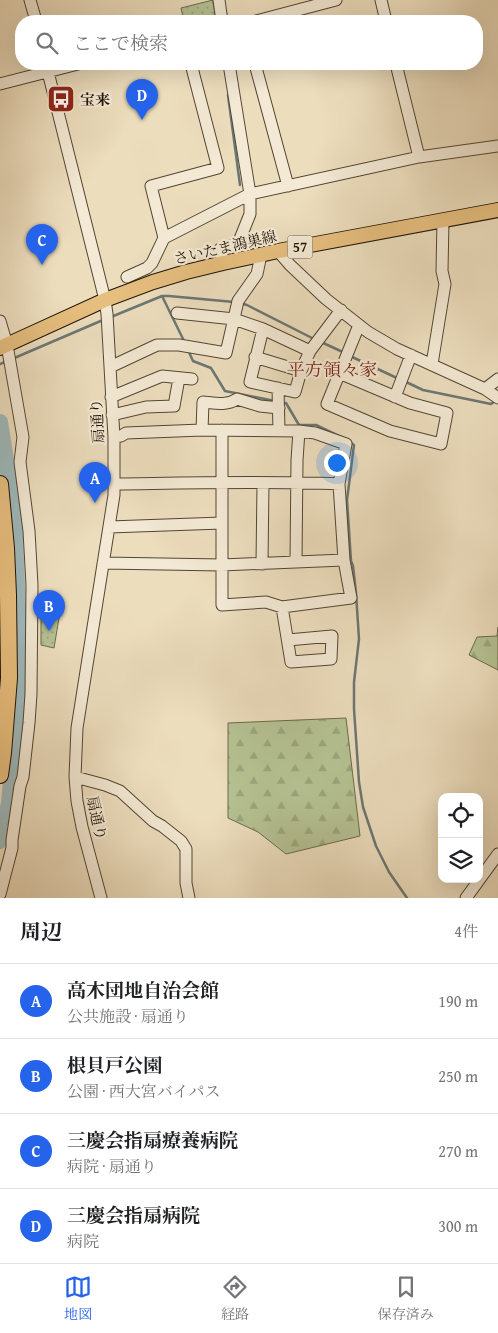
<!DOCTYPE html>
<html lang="ja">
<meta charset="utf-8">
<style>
:root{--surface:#fff;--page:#f6f6f6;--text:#202124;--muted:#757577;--line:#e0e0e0;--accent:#2563eb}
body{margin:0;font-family:"Gentium Book Plus","Noto Serif JP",serif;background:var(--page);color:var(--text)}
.controls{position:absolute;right:15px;bottom:15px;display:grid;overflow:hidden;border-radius:10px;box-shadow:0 5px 20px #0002}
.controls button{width:45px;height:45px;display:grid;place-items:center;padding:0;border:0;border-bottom:1px solid var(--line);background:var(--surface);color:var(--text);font:25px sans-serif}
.you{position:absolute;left:336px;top:462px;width:18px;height:18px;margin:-12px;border:4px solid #fff;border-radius:50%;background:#1a73e8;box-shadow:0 0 0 8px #1a73e833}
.badge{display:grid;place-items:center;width:32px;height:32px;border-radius:50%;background:var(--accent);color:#fff;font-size:16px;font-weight:700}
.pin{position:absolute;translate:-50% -41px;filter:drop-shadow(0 1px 2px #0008)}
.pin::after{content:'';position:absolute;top:26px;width:18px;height:15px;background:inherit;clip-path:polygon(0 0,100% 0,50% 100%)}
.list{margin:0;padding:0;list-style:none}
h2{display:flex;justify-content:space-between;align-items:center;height:65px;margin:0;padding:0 20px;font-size:21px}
h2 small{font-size:16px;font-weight:400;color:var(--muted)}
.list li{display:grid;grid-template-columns:32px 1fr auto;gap:15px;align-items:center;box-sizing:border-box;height:75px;padding:0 20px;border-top:1px solid var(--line)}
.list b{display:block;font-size:19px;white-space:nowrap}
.list p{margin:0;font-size:16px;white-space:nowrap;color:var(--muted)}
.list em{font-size:16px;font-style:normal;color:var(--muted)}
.icon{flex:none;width:28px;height:28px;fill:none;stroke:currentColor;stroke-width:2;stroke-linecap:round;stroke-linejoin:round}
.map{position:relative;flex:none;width:498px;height:898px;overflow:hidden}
.search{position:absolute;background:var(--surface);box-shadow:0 5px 20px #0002;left:15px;right:15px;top:15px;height:55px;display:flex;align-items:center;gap:12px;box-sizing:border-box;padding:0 18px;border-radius:20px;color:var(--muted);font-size:19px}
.sheet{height:365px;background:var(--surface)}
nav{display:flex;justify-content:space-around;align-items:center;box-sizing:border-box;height:70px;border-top:1px solid var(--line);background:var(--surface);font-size:14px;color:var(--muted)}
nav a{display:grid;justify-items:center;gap:2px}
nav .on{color:var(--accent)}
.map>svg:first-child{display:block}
</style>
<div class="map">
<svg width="498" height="898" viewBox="0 0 498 898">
<defs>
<pattern id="forest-firs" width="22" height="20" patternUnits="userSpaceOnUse" patternTransform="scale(1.25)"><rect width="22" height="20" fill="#b5c293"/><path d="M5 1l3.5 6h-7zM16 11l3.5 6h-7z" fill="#9ba67d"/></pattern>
<pattern id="park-dots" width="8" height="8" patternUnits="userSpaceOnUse" patternTransform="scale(1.25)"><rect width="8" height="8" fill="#b5c293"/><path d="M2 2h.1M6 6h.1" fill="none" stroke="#9ba67d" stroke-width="1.8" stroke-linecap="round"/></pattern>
</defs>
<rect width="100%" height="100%" fill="#ecddbd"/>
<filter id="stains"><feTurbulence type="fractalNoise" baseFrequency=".004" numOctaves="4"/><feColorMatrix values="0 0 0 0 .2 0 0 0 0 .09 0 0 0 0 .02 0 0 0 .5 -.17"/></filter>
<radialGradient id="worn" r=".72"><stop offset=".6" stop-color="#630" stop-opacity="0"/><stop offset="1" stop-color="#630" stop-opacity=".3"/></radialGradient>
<path fill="url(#forest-firs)" stroke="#6a6b4d" d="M498 627V670L469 655 477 637 497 636Z
M346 718 360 836 286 854 258 832 228 818V723Z"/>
<path fill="url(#park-dots)" stroke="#6a6b4d" d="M213 0 216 21H184L181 8Z
M41 617 59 618 54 648 41 645Z"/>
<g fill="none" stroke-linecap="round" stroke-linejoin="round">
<path stroke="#6b7774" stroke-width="2.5" d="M228 95 240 185
M162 296H169L234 302
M240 303 247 305 316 340
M111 317 162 296 185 343
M321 342 345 353
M188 350 193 361 211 368 225 391 275 401
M350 356 399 379
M12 359 103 320
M0 364 7 361
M404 381 423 390 491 404 495 401
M283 403H286L299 425H316L341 437
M350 442 354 445 347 500 351 561 353 566 356 593 359 639 354 682V709L359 782 363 807 376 846 389 872 407 898"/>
<path stroke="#9eb9bc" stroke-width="16" d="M0 422 14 511 19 633 18 704 9 803 0 841"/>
<g stroke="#524634" stroke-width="13">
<path id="minor" d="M30 0 36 21
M219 0 222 21
M381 0 386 21
M256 21 336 0
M46 64 105 300 107 314 114 437V495L77 728 75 777 77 801 82 827 101 898
M255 64 288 186
M396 64 419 157
M0 84 78 64
M164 238 151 186 218 168 191 64
M278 251 290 265 326 299 368 332 397 349 485 389 498 398
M223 263 220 249 238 244 250 214V194L229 64
M127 277 147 268 152 263 164 238 250 194 419 157 498 146
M177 313 234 319 263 329 310 351
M0 321 7 345 23 437 20 462 29 531 32 585 31 694 29 723 23 777 20 786 12 840V848L0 894
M263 329 250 382 295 392 301 371 310 351 341 310
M255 357 301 371
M432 364 445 284 442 271 443 220
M110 367 157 345H179L226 353 238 301 257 274 261 255
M339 373 410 403 447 413 441 444 390 431 327 404 359 325
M278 388 279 431
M485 389 498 379
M111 397 162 376 192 379
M395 397 411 355
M112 415 146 407 174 406 179 378
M202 430 203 402C214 403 227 406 237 399L260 406 279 408
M114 437 121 436 126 433 202 430 299 431 315 433 346 444 339 484 344 560 351 598 282 607 266 602 222 605V430
M115 484C190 483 264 481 339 484
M109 527 222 523
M296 562 297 460 299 431
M103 563 222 565 344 560
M262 564 263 483
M282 607 291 662 331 659 332 636 288 640
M75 777 105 785 120 791 153 821 162 826 181 841 186 849V883L189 898
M466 898 498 854"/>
</g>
<g stroke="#1f1407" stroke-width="16">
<path id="major" d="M0 348 105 300 153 282 186 272 223 263 278 251 498 210"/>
</g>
<g stroke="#1f1407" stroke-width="18">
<path id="highway" d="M0 484 6 548 8 595 9 678 3 753 0 775"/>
</g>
<use href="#minor" stroke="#f3e9d4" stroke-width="11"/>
<use href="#major" stroke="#e6be7e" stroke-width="14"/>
<use href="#highway" stroke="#e6be7e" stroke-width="16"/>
</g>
<defs>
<g id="bus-square" transform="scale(1.4375)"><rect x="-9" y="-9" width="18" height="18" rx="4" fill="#8f2418" stroke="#f3e9d4"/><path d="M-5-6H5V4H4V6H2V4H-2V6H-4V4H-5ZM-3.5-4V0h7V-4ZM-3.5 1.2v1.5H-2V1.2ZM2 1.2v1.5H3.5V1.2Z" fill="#fff"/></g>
</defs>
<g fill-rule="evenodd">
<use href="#bus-square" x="61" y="99"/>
</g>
<g text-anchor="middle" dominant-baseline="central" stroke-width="4.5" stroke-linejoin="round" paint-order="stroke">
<rect fill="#f3e9d4" stroke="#5f5444" stroke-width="1" x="287.5" y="235.5" width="25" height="23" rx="4"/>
<g font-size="14" font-weight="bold" fill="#1f1407">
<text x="300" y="247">57</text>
</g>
<g font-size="15" font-weight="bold" fill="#1f1407" stroke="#f3e9d4" text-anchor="start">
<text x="80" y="99">宝来</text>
</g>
<g font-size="15" fill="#1f1407" stroke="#f3e9d4">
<text transform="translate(225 247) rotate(-13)">さいたま鴻巣線</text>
<text transform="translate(97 421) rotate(-93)">扇通り</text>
<text transform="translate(97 818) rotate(78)">扇通り</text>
</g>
<g font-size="18" fill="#7a1f14" stroke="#f3e9d4">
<text x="332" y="369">平方領々家</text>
</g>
</g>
<rect width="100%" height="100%" filter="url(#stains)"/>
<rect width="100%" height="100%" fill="url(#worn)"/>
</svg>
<div class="controls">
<button><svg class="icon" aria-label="locate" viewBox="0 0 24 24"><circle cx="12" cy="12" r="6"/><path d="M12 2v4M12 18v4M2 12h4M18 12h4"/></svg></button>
<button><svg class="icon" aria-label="layers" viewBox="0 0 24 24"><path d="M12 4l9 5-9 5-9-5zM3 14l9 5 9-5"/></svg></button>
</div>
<div class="you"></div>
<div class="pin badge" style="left:95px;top:503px">A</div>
<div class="pin badge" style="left:49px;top:631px">B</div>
<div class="pin badge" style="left:42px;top:265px">C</div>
<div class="pin badge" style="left:142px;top:120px">D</div>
<div class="search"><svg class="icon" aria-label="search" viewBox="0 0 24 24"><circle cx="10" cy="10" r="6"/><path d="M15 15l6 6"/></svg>ここで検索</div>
</div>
<section class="sheet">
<h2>周辺<small>4件</small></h2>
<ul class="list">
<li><span class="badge">A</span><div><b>高木団地自治会館</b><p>公共施設 · 扇通り</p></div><em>190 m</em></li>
<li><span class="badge">B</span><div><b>根貝戸公園</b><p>公園 · 西大宮バイパス</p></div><em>250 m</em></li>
<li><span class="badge">C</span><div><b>三慶会指扇療養病院</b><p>病院 · 扇通り</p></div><em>270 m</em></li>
<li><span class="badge">D</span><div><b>三慶会指扇病院</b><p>病院</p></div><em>300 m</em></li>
</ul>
</section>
<nav>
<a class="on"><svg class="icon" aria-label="map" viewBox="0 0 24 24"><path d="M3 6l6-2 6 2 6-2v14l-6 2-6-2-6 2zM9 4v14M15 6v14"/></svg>地図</a>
<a><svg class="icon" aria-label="directions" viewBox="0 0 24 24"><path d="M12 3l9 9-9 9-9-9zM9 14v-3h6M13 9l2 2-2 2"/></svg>経路</a>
<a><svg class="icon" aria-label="saved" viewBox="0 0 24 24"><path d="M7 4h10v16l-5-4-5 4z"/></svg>保存済み</a>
</nav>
